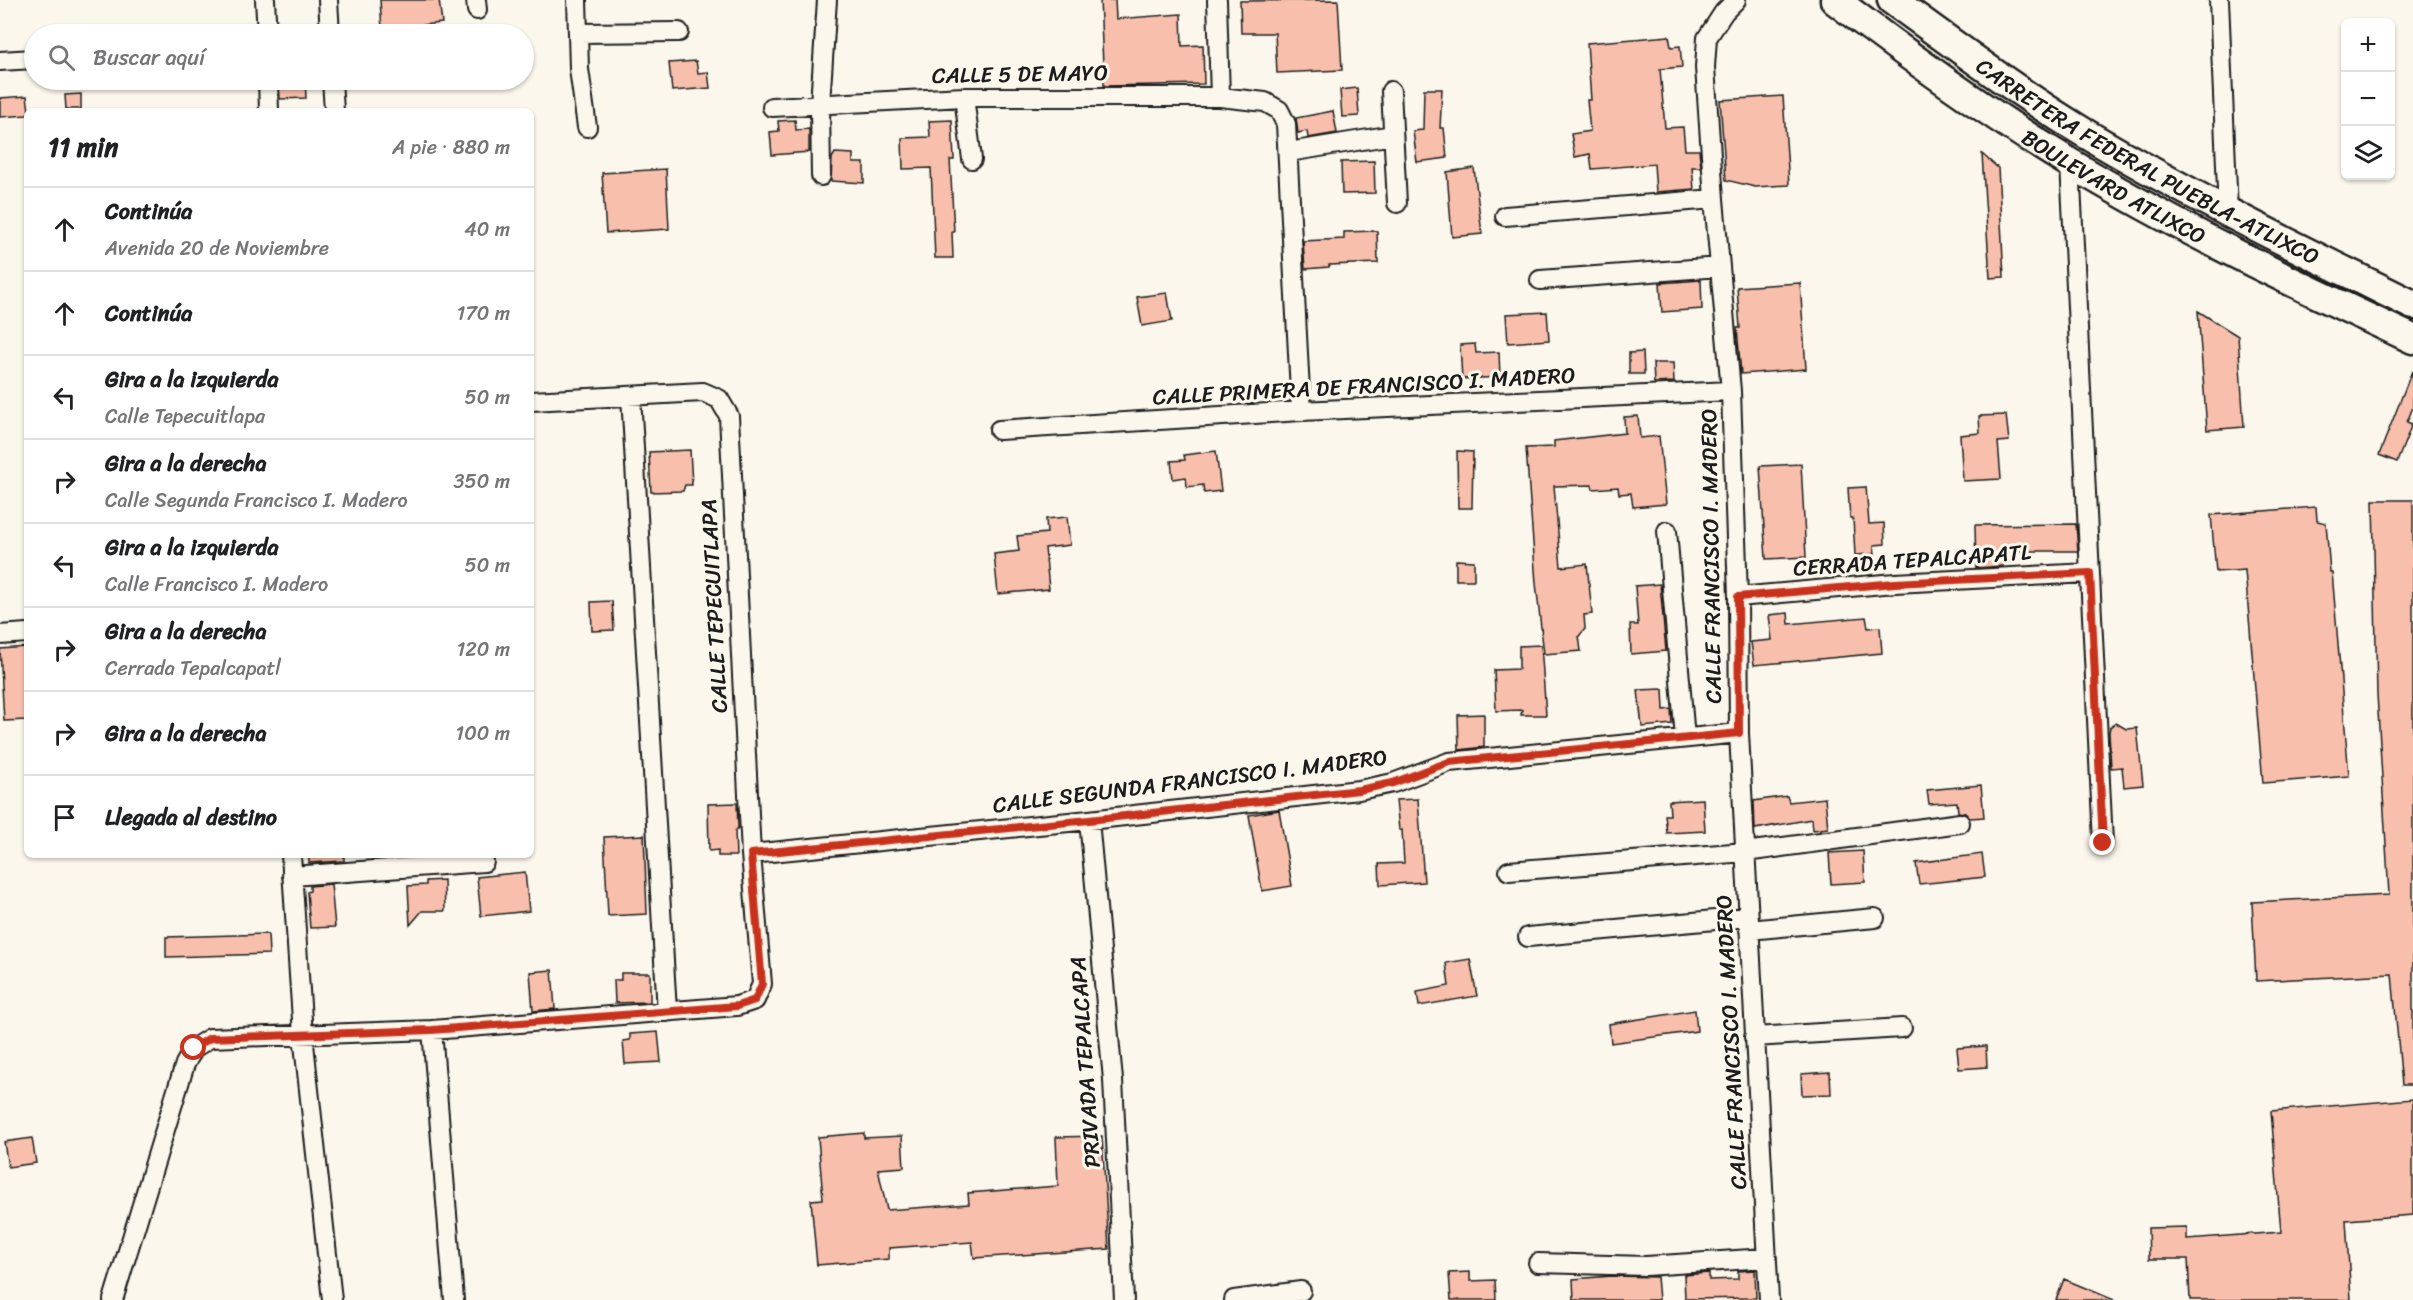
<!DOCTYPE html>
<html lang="es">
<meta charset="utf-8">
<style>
:root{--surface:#fff;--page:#f2f2f2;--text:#202124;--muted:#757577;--line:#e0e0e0}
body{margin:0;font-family:Sriracha,sans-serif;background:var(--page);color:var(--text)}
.controls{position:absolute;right:18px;top:18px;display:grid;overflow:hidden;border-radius:9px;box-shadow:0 2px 4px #0004}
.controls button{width:54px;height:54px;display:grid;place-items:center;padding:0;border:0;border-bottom:2px solid var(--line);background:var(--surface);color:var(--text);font:30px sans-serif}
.stop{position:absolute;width:18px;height:18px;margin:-14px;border:4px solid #c8321e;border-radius:50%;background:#fff}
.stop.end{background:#c8321e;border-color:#fff;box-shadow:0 2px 6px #0008}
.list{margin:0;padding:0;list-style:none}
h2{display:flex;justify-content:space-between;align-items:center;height:78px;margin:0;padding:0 24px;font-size:26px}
h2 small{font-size:20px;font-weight:400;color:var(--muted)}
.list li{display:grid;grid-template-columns:39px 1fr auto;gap:18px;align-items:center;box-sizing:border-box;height:84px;padding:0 24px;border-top:2px solid var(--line)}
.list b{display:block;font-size:22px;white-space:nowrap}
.list p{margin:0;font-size:20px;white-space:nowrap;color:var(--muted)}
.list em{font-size:20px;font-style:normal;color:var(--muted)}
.icon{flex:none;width:33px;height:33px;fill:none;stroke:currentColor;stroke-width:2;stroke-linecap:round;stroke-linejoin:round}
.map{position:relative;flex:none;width:2413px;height:1300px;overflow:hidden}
.search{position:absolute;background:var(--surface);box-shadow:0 2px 4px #0004;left:24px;top:24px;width:510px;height:66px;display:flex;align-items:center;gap:15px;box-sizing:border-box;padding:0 21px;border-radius:33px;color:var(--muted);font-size:22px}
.panel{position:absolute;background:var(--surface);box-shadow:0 2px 4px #0004;left:24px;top:108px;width:510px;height:750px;border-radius:9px}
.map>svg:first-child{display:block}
</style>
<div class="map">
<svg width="2413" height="1300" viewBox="0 0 2413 1300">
<rect width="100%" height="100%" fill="#fbf7ec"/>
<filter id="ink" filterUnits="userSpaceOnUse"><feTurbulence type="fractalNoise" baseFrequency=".0167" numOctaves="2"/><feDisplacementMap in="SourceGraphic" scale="12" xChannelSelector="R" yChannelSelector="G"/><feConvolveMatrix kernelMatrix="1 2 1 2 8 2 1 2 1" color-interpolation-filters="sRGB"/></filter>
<g filter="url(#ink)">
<path fill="#f8c0ac" stroke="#1c1c1c" stroke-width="1.5" d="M380 0H439L442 23 382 29Z
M1100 0H1115L1116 19 1181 14 1182 46 1203 45 1204 84 1104 86Z
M1338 0 1342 70 1277 73 1275 33H1241L1240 1Z
M1669 36 1671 47 1680 46 1682 67 1660 69 1665 128 1683 127 1685 150H1699L1701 167H1692L1694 189 1656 192 1654 164 1592 169 1590 154 1575 157 1571 134 1590 131 1587 100H1591L1587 43Z
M696 61 698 73 708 72 710 88 672 91 669 63Z
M279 80H305L306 98 280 99Z
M1357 88 1359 116 1342 117 1340 90Z
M1424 89H1442L1440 128H1444L1447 158 1417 162 1413 131 1423 130Z
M81 94V109H66L65 95Z
M27 96 29 111 27 115 0 117V98Z
M1783 96 1789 185 1755 187 1726 180 1720 100Z
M1333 111 1337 133 1308 138 1307 131 1298 133 1296 118Z
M795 120 796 130 809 129V152L772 155 770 132 779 131 778 121Z
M952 120 954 160H950L954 232H952L953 258H935L931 168 903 169 902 138 930 137 929 121Z
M835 153 853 154V163H864V183L831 181 832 158Z
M1982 154 1998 168 2004 277 1990 278Z
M1374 161 1375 193 1342 194 1341 162Z
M1474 168 1482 234 1452 237 1447 172Z
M666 169 669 229 606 233 602 173Z
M1377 231 1378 263 1329 265V267L1305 269 1303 241 1344 239V232Z
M1701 280 1702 309 1662 312 1660 283Z
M1800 283 1806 369 1741 374 1737 328H1740L1737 287Z
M1167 293 1172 321 1142 326 1137 297Z
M2198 311 2238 336 2244 427 2207 430Z
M1547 312 1549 340 1508 343 1506 314Z
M1475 344 1476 353 1499 352 1500 377 1462 379 1460 345Z
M1643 352 1644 374H1629V353Z
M1653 363H1673L1674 382 1654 383Z
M2412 371 2413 407 2407 422 2412 424 2397 462 2379 455Z
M2006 415 2009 441 1998 442 2001 479 1963 481 1960 435 1980 433 1979 416Z
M1638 416 1640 438 1659 436 1666 504 1633 507 1631 493 1619 494 1618 487 1593 489 1592 485 1554 486 1561 567 1587 564 1592 614 1584 615 1585 629 1579 636 1581 651 1544 654 1536 583 1526 448 1554 447V441L1625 433 1624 417Z
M690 450 692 485H685L683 491 651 492 649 452Z
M1216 451 1221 491 1204 493 1203 485 1187 487 1186 477 1173 479 1171 461 1185 460 1184 455Z
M1457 451 1473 452 1472 508H1458Z
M1801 464 1806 557 1766 559 1760 466Z
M1866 487 1869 524 1884 523 1885 544 1874 545 1875 554 1855 555 1853 518H1850L1848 488Z
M2373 500H2413V1085H2402L2392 974 2256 981 2252 902 2389 895 2377 694Z
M2316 507 2317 521 2326 523 2330 572H2332L2349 776 2263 783 2245 570 2216 572 2211 515Z
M1067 517 1070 545 1045 548 1049 589 998 594 994 554 1019 551 1017 536 1047 533 1046 519Z
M2076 524 2078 551H2002L2003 566 1976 568 1975 525Z
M1456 560 1474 561V580H1456Z
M1660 584 1666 651 1631 654 1630 625H1638L1635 586Z
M612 601 614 630 592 631 591 602Z
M1788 613 1789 624 1866 617 1868 628 1880 627 1882 653 1754 665 1751 642 1772 640 1769 615Z
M1541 645 1546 715H1521L1522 710 1496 711 1494 670 1519 669V646Z
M27 647V720L4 721 0 649Z
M1663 689 1664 710 1671 709 1672 724 1642 727 1638 690Z
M1484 714V747L1459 750 1458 715Z
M2116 723 2126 729 2137 728 2143 785 2124 787 2122 767 2111 768 2109 732 2110 727Z
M1981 785 1984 817 1970 818 1965 813 1958 812 1957 802 1929 804 1927 790Z
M1787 796 1789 802 1825 798 1828 828 1813 830 1812 819 1755 829 1754 801Z
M1418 799 1424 882 1380 885 1379 864 1404 863 1402 830H1399L1396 800Z
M1703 799 1705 831 1667 833 1665 815H1670L1669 801Z
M737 803 738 828 735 831 736 856H718V850L709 851 708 804Z
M1279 810 1292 886 1262 891 1249 815Z
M644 835 647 914 608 916 604 837Z
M1863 851 1865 882 1831 884 1829 853Z
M1982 854 1985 877 1919 884 1916 863Z
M309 855H344V861L309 863Z
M525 872 529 911 481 916 477 877Z
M444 880 445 911H422L410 925 408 886 426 885V881Z
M331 884 335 927 310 928 307 892 310 891V886Z
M268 934 269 954 166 957V937Z
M1470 959 1477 996 1419 1006 1417 992 1449 986 1446 963Z
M552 970 555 1009 533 1011 530 972Z
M621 973H650V1002L615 1003 614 980H621Z
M1695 1010 1697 1031 1611 1043 1609 1024Z
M658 1032 661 1062 625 1064 623 1041 630 1040V1034Z
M1986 1046 1987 1067 1959 1069 1957 1048Z
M1830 1072 1831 1094 1802 1095 1801 1074Z
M2413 1099V1215L2346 1220 2351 1300H2190L2188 1259H2149L2148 1228 2187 1227V1239L2281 1232 2271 1111Z
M864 1133V1138L902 1136 904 1167 878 1169 887 1210 969 1204 968 1193 1058 1186 1056 1137 1102 1136 1109 1249 974 1258 972 1242 889 1248V1259L817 1265 811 1200 823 1199 818 1137Z
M32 1138 36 1163 8 1167 4 1142Z
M1755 1270 1756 1298 1685 1299 1684 1275 1709 1273V1280L1738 1279V1271Z
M1470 1272V1281L1495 1280 1496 1300H1451L1449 1273Z
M1612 1276 1657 1277 1659 1300H1574L1573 1279Z
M2064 1279 2114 1300H2056Z"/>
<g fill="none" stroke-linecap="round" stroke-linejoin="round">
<g stroke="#1c1c1c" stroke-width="22">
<path id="street" d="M265 0 267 34
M328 0 330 34
M476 0 477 10
M577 0 579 69 587 127
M1217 0 1220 97
M1736 0 1724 12 1707 38 1705 67 1714 199 1731 391 1738 597 1739 733 1769 1300
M2219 0 2228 213
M578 33 679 32
M0 61 34 59
M268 80 269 111
M332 80 334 111
M1391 91 1397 203
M964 97 972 159
M772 107 964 97H1220L1265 102 1279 110 1286 124 1301 411
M1289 152 1393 135
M2070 163 2103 843
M821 176 820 104 827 0
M1505 216 1714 199
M1540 280 1720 267
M631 396 667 1012
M999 430 1301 411 1731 391
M1667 531 1685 738
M1738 597 1895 583 2089 573
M0 635 27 633
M1089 820 1113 1080 1124 1300
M751 854 1089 820 1359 790 1393 783 1449 762 1739 733
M291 855 303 1035 332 1300
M1509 871 1745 852 1960 823
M292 876 484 862
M1749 930 1875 918
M1528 937 1748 917
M432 1030 454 1300
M1754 1037 1902 1028
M1538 1263 1646 1266 1766 1258
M113 1300 185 1064 194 1048 210 1038 432 1030 737 1006 755 1000 762 984 751 854 729 416 719 399 703 392 531 401
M1234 1300 1301 1291"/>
</g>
<g stroke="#1c1c1c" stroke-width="33">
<g id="primary">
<path id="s1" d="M1835 0C1911 58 1989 114 2070 163 2180 229 2297 285 2413 339"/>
<path id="s2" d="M1892 0C1955 45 2017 92 2083 132 2190 196 2302 250 2413 305"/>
</g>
</g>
<use href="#street" stroke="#fbf7ec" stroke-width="18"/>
<use href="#primary" stroke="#fbf7ec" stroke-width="28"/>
</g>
</g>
<g fill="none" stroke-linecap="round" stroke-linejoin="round" filter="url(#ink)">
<path stroke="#c8321e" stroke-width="8" d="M194 1048 210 1038 432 1030 737 1006 755 1000 762 984 751 854 1089 820 1359 790 1393 783 1449 762 1739 733 1738 597 1895 583 2090 573 2103 843"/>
</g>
<g text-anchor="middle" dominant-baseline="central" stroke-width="6" stroke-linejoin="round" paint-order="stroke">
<g font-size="22" fill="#1c1c1c" stroke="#fbf7ec">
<text transform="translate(1020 74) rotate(-1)">CALLE 5 DE MAYO</text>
<text stroke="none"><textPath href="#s2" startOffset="303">CARRETERA FEDERAL PUEBLA-ATLIXCO</textPath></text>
<text stroke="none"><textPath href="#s1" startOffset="336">BOULEVARD ATLIXCO</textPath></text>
<text transform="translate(1364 386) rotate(-3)">CALLE PRIMERA DE FRANCISCO I. MADERO</text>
<text transform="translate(1711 556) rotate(-91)">CALLE FRANCISCO I. MADERO</text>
<text transform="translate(1912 560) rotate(-4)">CERRADA TEPALCAPATL</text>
<text transform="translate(714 606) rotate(-93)">CALLE TEPECUITLAPA</text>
<text transform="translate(1190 781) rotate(-7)">CALLE SEGUNDA FRANCISCO I. MADERO</text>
<text transform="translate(1731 1042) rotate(-93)">CALLE FRANCISCO I. MADERO</text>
<text transform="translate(1085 1062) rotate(-94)">PRIVADA TEPALCAPA</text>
</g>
</g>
</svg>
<div class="controls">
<button>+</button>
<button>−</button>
<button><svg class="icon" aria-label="layers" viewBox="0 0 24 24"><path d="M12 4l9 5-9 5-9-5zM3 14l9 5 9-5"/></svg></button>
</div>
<div class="stop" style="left:194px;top:1048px"></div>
<div class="stop end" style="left:2103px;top:843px"></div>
<div class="search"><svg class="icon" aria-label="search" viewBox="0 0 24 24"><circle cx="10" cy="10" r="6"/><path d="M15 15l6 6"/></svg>Buscar aquí</div>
<section class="panel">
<h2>11 min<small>A pie · 880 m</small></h2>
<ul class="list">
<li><svg class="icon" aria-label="ahead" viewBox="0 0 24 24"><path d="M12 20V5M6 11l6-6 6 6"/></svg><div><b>Continúa</b><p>Avenida 20 de Noviembre</p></div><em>40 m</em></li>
<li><svg class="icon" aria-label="ahead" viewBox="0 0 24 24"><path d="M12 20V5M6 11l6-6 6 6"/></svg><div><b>Continúa</b></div><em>170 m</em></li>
<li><svg class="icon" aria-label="left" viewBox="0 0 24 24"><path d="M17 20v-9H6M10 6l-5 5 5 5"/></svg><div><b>Gira a la izquierda</b><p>Calle Tepecuitlapa</p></div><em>50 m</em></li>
<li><svg class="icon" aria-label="right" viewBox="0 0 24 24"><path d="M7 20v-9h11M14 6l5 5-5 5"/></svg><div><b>Gira a la derecha</b><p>Calle Segunda Francisco I. Madero</p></div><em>350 m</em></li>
<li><svg class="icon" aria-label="left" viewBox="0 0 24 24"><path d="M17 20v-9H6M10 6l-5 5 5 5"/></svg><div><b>Gira a la izquierda</b><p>Calle Francisco I. Madero</p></div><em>50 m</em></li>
<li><svg class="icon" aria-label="right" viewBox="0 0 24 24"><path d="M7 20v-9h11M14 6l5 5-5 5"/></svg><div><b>Gira a la derecha</b><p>Cerrada Tepalcapatl</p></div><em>120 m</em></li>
<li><svg class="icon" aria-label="right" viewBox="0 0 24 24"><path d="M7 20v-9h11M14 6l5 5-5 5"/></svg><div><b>Gira a la derecha</b></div><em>100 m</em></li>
<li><svg class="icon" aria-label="arrive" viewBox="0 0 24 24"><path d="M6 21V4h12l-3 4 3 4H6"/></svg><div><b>Llegada al destino</b></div></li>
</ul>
</section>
</div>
